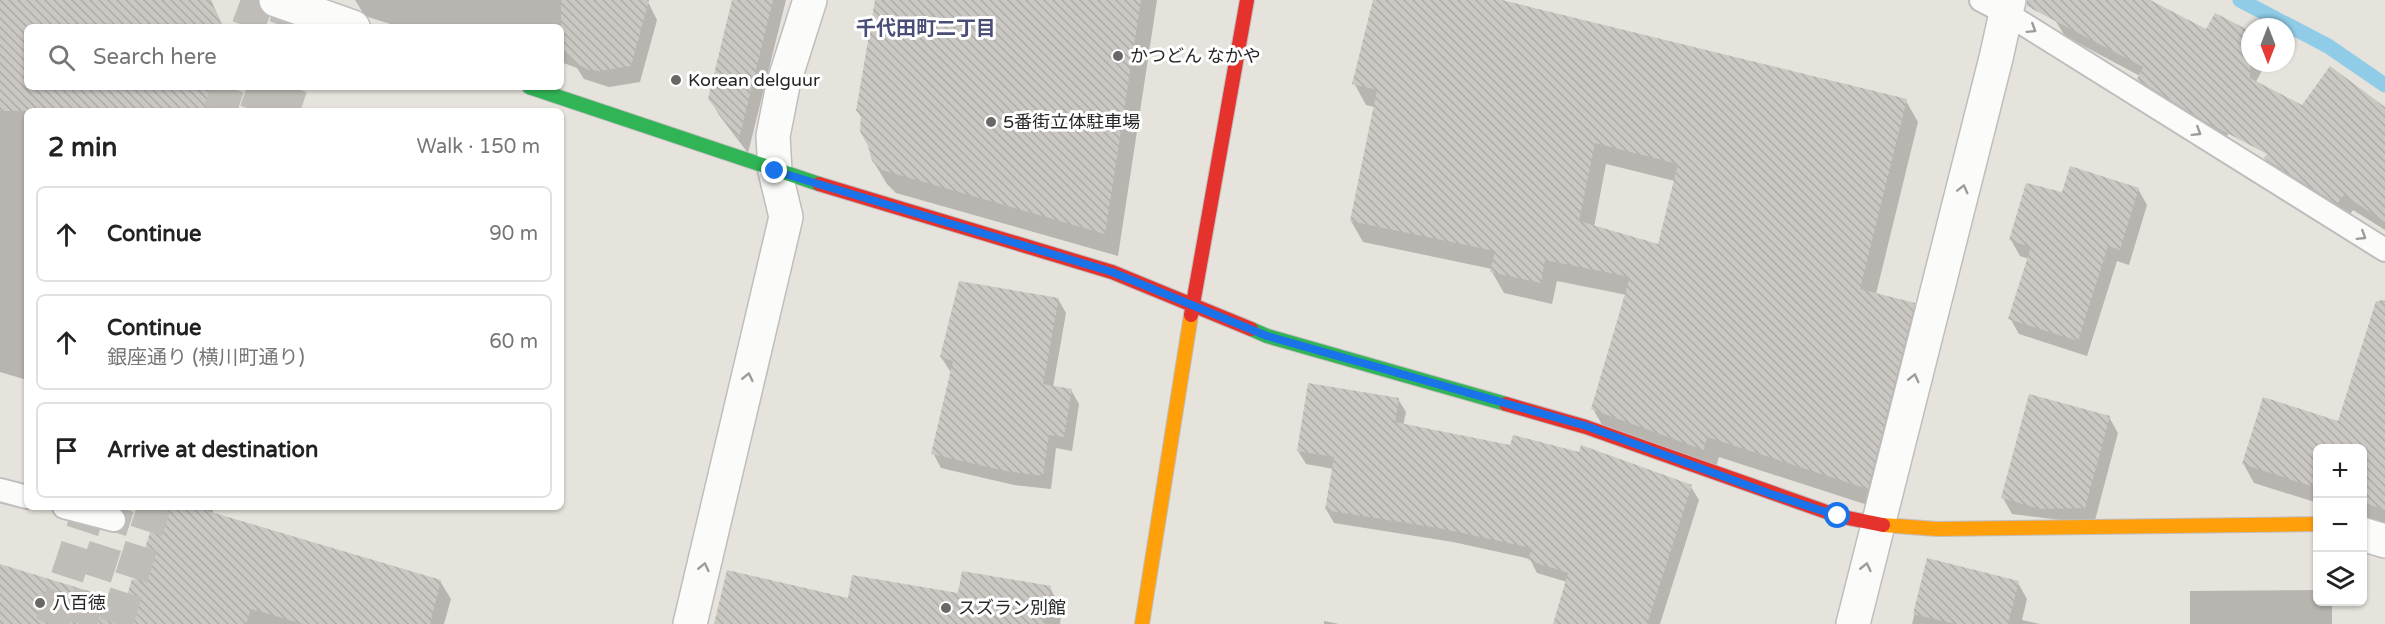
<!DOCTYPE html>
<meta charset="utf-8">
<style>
:root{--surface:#fff;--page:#f6f6f6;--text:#222;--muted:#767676;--line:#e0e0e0}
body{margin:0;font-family:"Varela Round","Noto Sans JP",sans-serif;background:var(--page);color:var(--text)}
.controls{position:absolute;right:18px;bottom:18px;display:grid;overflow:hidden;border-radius:9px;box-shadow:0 2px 4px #0004}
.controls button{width:54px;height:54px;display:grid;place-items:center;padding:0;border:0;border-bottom:2px solid var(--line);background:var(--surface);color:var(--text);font:30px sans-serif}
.compass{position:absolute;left:2241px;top:18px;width:54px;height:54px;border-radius:50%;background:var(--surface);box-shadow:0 2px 4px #0004;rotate:180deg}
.stop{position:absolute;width:18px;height:18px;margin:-14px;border:4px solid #1a73e8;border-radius:50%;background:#fff}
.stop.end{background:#1a73e8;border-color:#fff;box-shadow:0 2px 6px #0008}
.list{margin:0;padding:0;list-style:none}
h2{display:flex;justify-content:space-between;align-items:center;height:78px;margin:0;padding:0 24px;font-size:26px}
h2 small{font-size:20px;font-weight:400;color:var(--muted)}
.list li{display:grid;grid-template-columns:39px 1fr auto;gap:18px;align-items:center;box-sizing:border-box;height:96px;margin:0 12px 12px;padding:0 12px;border:2px solid var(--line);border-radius:9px}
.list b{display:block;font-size:22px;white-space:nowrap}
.list p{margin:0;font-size:20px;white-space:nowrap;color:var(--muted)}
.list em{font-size:20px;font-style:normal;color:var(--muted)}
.icon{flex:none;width:33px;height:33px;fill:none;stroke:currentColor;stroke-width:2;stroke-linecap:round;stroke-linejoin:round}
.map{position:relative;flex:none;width:2385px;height:624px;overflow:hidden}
.search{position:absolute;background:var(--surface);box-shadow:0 2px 4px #0004;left:24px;top:24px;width:540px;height:66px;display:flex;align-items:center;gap:15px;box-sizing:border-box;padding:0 21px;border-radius:9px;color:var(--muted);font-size:22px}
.panel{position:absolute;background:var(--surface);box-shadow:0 2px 4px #0004;left:24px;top:108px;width:540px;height:402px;border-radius:9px}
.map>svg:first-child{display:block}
</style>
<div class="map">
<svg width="2385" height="624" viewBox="0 0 2385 624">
<defs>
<pattern id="building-back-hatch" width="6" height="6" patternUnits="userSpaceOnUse" patternTransform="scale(1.5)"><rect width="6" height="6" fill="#cbc8c3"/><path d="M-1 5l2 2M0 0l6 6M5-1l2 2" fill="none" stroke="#aeaca8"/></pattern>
</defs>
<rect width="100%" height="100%" fill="#e6e2dc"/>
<path fill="#0003" fill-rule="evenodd" d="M0 0H211L223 27H27V87H233L225 111H27V380L0 372Z
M355 0H647L657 20 640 82 609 87 584 79 577 68 561 62V27H400L365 16Z
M733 0H786L748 153 719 115 710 98Z
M877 0H1157L1118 256 896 193 887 184 873 161 862 118 857 111Z
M1374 0H1496L1906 101 1918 122 1876 294 1914 304 1926 325 1880 509 1719 457 1715 470 1605 430 1593 409 1627 295 1557 281 1552 304 1504 293 1492 272V269L1363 242 1351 221 1375 107 1366 105 1354 83ZM1606 164 1675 181 1659 246 1594 227Z
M2066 0H2147L2207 31 2250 33V63H2266L2224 142 2148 95 2138 79 2140 76 2065 36 2055 20Z
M2385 108V230L2353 210 2347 219 2275 174 2265 158Z
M2138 189 2147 205 2129 265 2117 261 2087 356 2019 334 2010 318 2029 259 2020 256 2011 240 2063 194Z
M1058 299 1066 313 1053 387 1071 390 1079 404 1072 451 1056 448 1051 489 1014 485 941 468 933 453 952 372 950 371 941 357Z
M2380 300 2385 301V524L2362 517V448H2318V503L2254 483 2243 463 2339 423Z
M1398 399 1406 412 1403 426 1691 487 1699 500 1660 624H1559L1567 582 1537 573 1530 559 1453 542 1334 523 1326 509 1334 469 1306 464 1298 451Z
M2109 417 2118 433 2094 524 2012 514 2003 498Z
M159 507H213V514L440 581 451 599 444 624H122Z
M1928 560 2018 583 2027 599 2022 620 2040 624H1912Z
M1050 588 1062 609 1060 624H715L849 600Z
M2318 590V602H2330L2332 605V624H2190V591Z
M1324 621 1339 624H1324Z"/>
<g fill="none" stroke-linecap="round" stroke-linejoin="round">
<path stroke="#90cce7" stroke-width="15" d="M2240 0 2328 46 2385 85"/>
</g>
<path fill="url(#building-back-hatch)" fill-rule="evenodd" d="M0 0H210L223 27H27V87H219L211 111H0Z
M561 0H649L631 66 599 71 589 70 573 62 561 45Z
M732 0H773L739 139 708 99Z
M875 0H1141L1105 234 882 170 872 161 868 146 860 131 861 113 856 111Z
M1373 0H1502L1907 99 1860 289 1915 303 1868 489 1707 437 1704 450 1591 409 1630 277 1545 260 1541 283 1490 272 1495 251 1350 221 1377 90 1352 84ZM1595 143 1678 164 1658 244 1579 221Z
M2027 0H2150L2206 29 2215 13 2250 31V78L2302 105 2330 66 2385 107V222L2344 195 2337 204 2264 158 2267 154 2206 122 2137 79 2143 67 2027 6Z
M2070 166 2139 188 2120 250 2108 246 2078 341 2008 319 2031 247 2009 240 2026 183 2062 192Z
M959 281 1059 298 1043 384 1072 389 1064 437 1049 435 1043 476 1005 471 931 454 953 361 940 357Z
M2376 301 2385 302V510L2362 502V448H2318V488L2242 464 2263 397 2338 421Z
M1308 383 1399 398 1395 422 1510 445 1513 435 1579 452 1581 445 1692 485 1647 624H1553L1568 573 1528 560 1532 548 1444 529 1325 510 1334 457 1297 451Z
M2029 394 2110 416 2085 508 2040 509 2001 498Z
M158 507H194L441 580 430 624H303L251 609 246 624H0V564L125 602 132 579 135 580Z
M1927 558 2019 581 2008 624H1955L1913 614Z
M727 570 848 598 852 575 958 593 962 571 1051 586 1044 624H714Z"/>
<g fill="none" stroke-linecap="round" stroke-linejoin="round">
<path stroke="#c0bdb8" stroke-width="33" stroke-dasharray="33 16" stroke-linecap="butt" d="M248 27 258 0
M285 27 295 0
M220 111 228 87
M256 111 264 87
M283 111 291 87
M52 624 90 507
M80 624 118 507
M116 624 154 507"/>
<g stroke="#bfbebe" stroke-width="26">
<path id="lane" d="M1981 0 2006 13 2385 250
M0 490 27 497
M64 507 114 520"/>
</g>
<g stroke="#bfbebe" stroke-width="36">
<path id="street" d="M276 0 353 27
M2362 534 2385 541
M690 624 786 217 775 171 773 136 783 85 810 0
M1853 624 1996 58 2009 0"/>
</g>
<g stroke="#bfbebe" stroke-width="16">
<path id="fast" d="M529 87 819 184
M1251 329 1267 336 1506 404"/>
</g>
<g stroke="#bfbebe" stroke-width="16">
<path id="slow" d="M1883 525 1937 529 2318 524
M1142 624 1191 315"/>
</g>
<g stroke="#bfbebe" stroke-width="16">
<path id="jam" d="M819 184 1112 272 1251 329
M1191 315 1247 0
M1506 404 1586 427 1838 516 1883 525"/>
</g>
<use href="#lane" stroke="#fbfbfa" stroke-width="22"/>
<use href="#street" stroke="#fbfbfa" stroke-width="33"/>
<use href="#fast" stroke="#30b455" stroke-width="14"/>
<use href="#slow" stroke="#ff9f0a" stroke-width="14"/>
<use href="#jam" stroke="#e5322d" stroke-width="14"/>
</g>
<defs><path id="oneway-chevron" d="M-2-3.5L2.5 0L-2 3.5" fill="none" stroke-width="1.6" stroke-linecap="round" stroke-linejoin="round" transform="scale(1.5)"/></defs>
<g stroke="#9c9c9b">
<use href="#oneway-chevron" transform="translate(2032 29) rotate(32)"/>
<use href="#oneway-chevron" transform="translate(2197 132) rotate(32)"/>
<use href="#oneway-chevron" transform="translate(1963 189) rotate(-76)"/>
<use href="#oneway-chevron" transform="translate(2362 236) rotate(32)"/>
<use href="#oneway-chevron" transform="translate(748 377) rotate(-77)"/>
<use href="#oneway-chevron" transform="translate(1914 378) rotate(-76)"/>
<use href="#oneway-chevron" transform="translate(704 567) rotate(-77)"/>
<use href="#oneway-chevron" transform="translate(1866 567) rotate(-77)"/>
</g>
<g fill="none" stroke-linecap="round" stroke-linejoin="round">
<path stroke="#1a73e8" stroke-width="8" d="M775 171 1112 272 1267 336 1586 426 1771 494 1838 516"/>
</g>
<g fill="#6a6866" stroke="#fff" stroke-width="2">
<circle cx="1118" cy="56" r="6"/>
<circle cx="676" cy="80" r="6"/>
<circle cx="991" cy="122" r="6"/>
<circle cx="40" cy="603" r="6"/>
<circle cx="946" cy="608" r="6"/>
</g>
<g text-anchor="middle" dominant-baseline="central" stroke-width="6" stroke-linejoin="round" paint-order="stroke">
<g font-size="18" fill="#272727" stroke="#fff" text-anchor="start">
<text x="1130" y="56">かつどん なかや</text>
<text x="688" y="80">Korean delguur</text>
<text x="1003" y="122">5番街立体駐車場</text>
<text x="52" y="603">八百徳</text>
<text x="958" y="608">スズラン別館</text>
</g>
<g font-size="20" font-weight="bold" fill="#494e76" stroke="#fff">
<text x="926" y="29">千代田町二丁目</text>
</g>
</g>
</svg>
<div class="controls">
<button>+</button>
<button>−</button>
<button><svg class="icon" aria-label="layers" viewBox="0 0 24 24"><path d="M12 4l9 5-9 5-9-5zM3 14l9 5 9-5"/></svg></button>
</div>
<svg class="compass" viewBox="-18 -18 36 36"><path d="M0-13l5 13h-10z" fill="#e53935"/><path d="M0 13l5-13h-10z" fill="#767676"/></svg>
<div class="stop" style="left:1838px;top:516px"></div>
<div class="stop end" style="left:775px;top:171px"></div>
<div class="search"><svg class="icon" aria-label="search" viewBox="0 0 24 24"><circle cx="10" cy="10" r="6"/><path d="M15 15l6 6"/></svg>Search here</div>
<section class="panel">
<h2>2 min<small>Walk · 150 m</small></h2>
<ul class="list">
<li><svg class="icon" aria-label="ahead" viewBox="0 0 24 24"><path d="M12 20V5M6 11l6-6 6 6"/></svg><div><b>Continue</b></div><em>90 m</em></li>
<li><svg class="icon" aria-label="ahead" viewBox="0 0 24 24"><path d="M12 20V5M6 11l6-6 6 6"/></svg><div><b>Continue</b><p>銀座通り (横川町通り)</p></div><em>60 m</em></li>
<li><svg class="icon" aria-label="arrive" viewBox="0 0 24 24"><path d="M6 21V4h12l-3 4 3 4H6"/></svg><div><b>Arrive at destination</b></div></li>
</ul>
</section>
</div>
